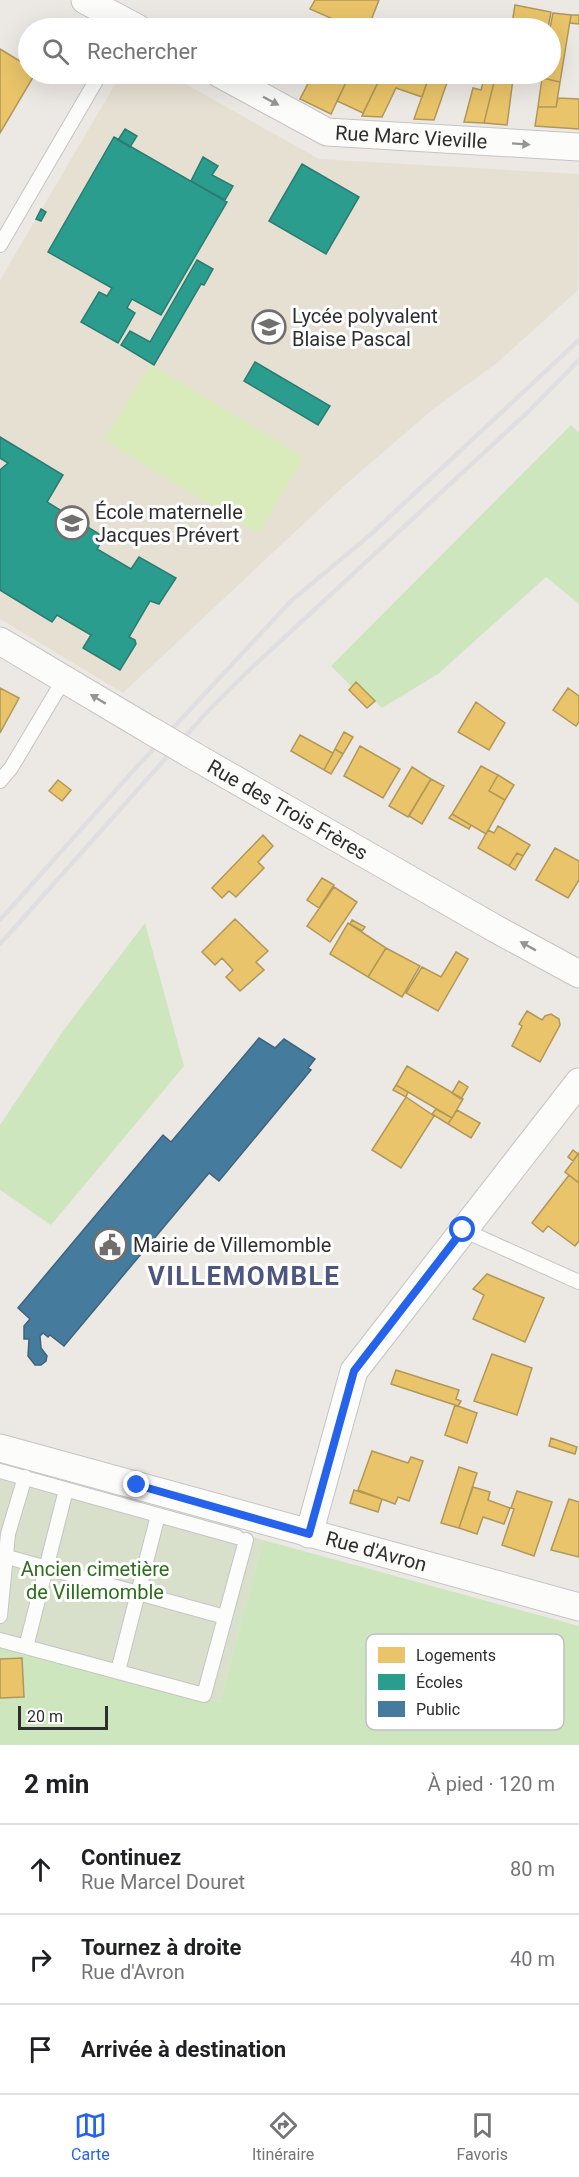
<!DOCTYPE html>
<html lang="fr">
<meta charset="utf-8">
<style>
:root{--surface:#fff;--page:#f6f6f6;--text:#202124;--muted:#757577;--line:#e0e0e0;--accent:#2563eb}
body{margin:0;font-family:Roboto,sans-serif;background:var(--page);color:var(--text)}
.scale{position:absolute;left:18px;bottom:15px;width:90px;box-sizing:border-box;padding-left:6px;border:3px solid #2e2e2e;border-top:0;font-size:16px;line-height:21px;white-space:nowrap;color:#2e2e2e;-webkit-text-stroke:4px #fff;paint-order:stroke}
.stop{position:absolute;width:18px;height:18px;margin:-14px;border:4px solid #2563eb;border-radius:50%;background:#fff}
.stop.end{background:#2563eb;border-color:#fff;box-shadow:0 2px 6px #0008}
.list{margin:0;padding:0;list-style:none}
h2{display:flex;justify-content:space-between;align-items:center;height:78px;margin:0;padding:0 24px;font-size:26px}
h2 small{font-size:20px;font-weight:400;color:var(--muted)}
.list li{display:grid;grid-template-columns:39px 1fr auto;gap:18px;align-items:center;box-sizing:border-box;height:90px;padding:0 24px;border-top:2px solid var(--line)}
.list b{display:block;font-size:22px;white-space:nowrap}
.list p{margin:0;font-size:20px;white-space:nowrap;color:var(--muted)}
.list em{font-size:20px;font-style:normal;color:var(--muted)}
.icon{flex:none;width:33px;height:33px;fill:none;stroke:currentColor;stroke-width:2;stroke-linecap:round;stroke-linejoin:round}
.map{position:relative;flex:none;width:579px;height:1745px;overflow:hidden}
.search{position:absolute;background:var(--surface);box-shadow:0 6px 24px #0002;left:18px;right:18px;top:18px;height:66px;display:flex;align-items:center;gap:15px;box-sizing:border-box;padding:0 21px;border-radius:33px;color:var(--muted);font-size:22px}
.sheet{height:348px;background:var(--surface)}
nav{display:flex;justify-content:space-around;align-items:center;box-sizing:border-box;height:84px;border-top:2px solid var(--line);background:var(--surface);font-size:16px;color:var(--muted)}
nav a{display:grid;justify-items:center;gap:3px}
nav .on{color:var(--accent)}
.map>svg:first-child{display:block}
</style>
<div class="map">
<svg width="579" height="1745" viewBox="0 0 579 1745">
<rect width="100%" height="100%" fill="#ece8e4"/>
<path fill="#e6e0d3" d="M121 74H168L319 159 579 174 578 290 497 363 432 410 344 486 123 693 0 619V280Z"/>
<path fill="#cee6be" d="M571 425 579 433V604L546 577 438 674 382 708 356 683 352 687 331 666Z
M145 923 184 1066 51 1225 0 1190V1125L63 1031Z
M263 1540 579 1626V1745H0V1642L220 1702Z"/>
<path fill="#d8e0cc" d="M0 1467 263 1540 220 1702 0 1642Z"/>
<path fill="#d9eabb" d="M150 364 304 457 258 534 104 440Z"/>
<path fill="#e9c46a" stroke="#b19758" stroke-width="1.5" d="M315 0H379L368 28H353L310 9Z
M515 5 551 12 548 28H536L512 24Z
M553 13 571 15 560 82 542 78 543 74H550V28Z
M571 15H579V24L570 23Z
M0 49 28 66V74H35L0 133Z
M313 74H350L331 114 300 99Z
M350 74H361L364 76 365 74H382L363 113 337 101Z
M382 74H430L422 97 396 88 382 117 362 116Z
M430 74H450L434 120 414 119Z
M490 74H496L484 123 464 122 473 88 481 90 485 75 489 76Z
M496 74H509L508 78 513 79 507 125 484 123Z
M542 78 560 82 556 107H538Z
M558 98 579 99V129L535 126 538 107H556Z
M356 682 375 701 367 708 349 690Z
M0 688 19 698 0 733Z
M568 688 579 696V722L576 726 553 710Z
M476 702 505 723 489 750 458 732Z
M344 732 353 737 343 754 335 749Z
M300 735 333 753 324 770 291 751Z
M360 746 400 769 383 798 344 776Z
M335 749 343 754 331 774 324 770Z
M481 766 498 775 489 791 505 800 486 834 452 814Z
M412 767 431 779 408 817 389 806Z
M498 775 514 785 505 800 489 791Z
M431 779 444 786 422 824 409 816Z
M58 780 71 790 62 801 49 791Z
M452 814 471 825 469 829 449 818Z
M498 826 530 845 523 856 517 853 509 866 478 848 488 830 494 833Z
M263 835 273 846 258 862 264 868 236 897 229 891 222 898 212 888Z
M555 848 579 861V880L568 898 536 880Z
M517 853 523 856 515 870 509 866Z
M322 878 334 885 319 908 307 900Z
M334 887 357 902 330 942 307 926Z
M235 919 268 951 256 962 264 970 240 991 226 977 233 970 222 958 215 965 202 952Z
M352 920 365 927 362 931 350 924Z
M348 923 386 948 368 977 330 954Z
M386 948 420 966 402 997 368 977Z
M456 952 468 959 438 1011 406 993 422 967 441 977Z
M527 1011 542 1020 545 1016 551 1014 559 1019 560 1025 540 1062 512 1046 522 1026 519 1024Z
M407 1066 463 1099 452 1118 396 1085Z
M459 1081 468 1087 461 1099 452 1093Z
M396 1085 408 1092 406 1097 393 1090Z
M406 1097 434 1116 401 1168 372 1150Z
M436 1109 452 1118 448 1124 432 1114Z
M457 1110 480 1123 471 1138 448 1124Z
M573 1150 578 1154 573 1161 568 1157Z
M579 1153V1183L565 1172Z
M569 1175 579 1183V1241L575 1246 548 1226 543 1232 532 1223Z
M487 1274 544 1298 525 1342 473 1319 484 1295 473 1289Z
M492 1354 532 1368 517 1415 474 1401Z
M396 1370 459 1390 456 1399 461 1401 458 1406 391 1384Z
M455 1405 477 1413 467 1443 445 1435Z
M551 1438 577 1447 575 1454 549 1446Z
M372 1451 408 1463 411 1457 423 1461 409 1501 398 1497 395 1504 358 1490Z
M459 1467 477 1473 459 1528 441 1523Z
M473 1487 490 1492 488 1500 510 1508 504 1524 483 1517 477 1534 459 1528Z
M354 1490 382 1499 378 1512 350 1503Z
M517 1491 552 1502 534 1556 502 1545 514 1509 511 1508Z
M569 1499 579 1502V1557L551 1550Z
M22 1658 24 1697 0 1698V1659Z"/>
<path fill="#2a9d8f" stroke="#2b7c72" stroke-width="1.5" d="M125 129 137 136 130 147 118 140Z
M114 137 227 202 161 315 132 299 127 308 135 313 118 343 81 322 99 292 107 296 112 288 48 252Z
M203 157 218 166 212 175 233 186 225 200 191 181Z
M302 164 359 197 326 254 269 221Z
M41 209 46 212 41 221 36 219Z
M197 260 213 269 204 285 201 284 154 365 121 345 130 331 150 342Z
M255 362 330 406 318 425 244 381Z
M0 437 63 475 47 502 104 537 97 549 131 569 139 557 176 578 159 604 150 601 129 637 135 640 136 644 120 670 83 648 91 635 57 615 52 622 0 590V470L8 463 0 458Z"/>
<path fill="#457b9d" stroke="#3e647c" stroke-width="1.5" d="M259 1038 275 1048 284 1039 315 1059 308 1068 311 1070 219 1181 209 1173 64 1346 50 1335 48 1337 43 1333 40 1336 41 1348 47 1356 46 1361 41 1365H35L28 1356 29 1339H24V1326L30 1319 18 1308 163 1135 171 1142Z"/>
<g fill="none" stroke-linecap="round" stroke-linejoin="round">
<g stroke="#c5c4c5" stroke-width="16">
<path id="lane" d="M0 245 100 74
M0 781 11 768 64 679
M463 1230 579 1282
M0 1471 237 1537
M0 1555 225 1617
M0 1616 8 1534 25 1477
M0 1640 204 1695 246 1540
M26 1647 66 1490
M118 1671 158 1515"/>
</g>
<g stroke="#c5c4c5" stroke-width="29">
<g id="street">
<path d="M85 0 137 28"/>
<path id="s1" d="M220 74 327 132 579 147"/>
<path d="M0 641 148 729"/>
<path id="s2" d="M194 756 496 929 579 974"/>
<path id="s3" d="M0 1448 579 1607"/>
<path d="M309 1534 354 1371 579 1082"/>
</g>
</g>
<use href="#lane" stroke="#fcfcfb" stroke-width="14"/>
<use href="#street" stroke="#fcfcfb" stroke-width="27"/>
<path stroke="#dfdfe1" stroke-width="4.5" d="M0 920 133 771 291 601 370 535 579 340
M0 944 207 712 246 673 528 412 579 360"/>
<g stroke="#c5c4c5" stroke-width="29" stroke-linecap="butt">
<path id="street-bridge" d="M148 729 194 756"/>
</g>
<use href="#street-bridge" stroke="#fcfcfb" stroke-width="27"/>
</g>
<defs><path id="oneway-solid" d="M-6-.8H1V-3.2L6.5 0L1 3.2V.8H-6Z" transform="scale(1.5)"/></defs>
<g fill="#959594">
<use href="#oneway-solid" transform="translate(271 101) rotate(28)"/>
<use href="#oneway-solid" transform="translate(521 144) rotate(4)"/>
<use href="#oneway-solid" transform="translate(98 699) rotate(-149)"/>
<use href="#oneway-solid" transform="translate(528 946) rotate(-151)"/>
</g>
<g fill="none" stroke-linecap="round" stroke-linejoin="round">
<path stroke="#2563eb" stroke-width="8" d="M137 1485 309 1534 354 1371 463 1230"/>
</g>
<defs>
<g id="school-ring" transform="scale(1.725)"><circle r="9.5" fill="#fff" stroke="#706f6e" stroke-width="1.5"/><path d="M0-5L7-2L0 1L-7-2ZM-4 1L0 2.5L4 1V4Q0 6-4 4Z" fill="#706f6e"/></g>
<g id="civic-ring" transform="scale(1.725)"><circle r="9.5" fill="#fff" stroke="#706f6e" stroke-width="1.5"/><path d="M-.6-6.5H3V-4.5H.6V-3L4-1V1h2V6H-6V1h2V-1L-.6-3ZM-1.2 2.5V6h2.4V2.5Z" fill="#706f6e"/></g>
</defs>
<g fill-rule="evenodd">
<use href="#school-ring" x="269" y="327"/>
<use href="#school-ring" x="72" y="523"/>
<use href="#civic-ring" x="110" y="1245"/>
</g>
<g text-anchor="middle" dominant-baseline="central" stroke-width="6" stroke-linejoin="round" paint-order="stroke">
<g font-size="20" fill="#2e2e2e" stroke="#fff">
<text stroke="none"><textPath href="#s1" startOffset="206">Rue Marc Vieville</textPath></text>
<text stroke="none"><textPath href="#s2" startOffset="108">Rue des Trois Frères</textPath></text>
<text stroke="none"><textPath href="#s3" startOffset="390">Rue d'Avron</textPath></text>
</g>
<g font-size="20" fill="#2e2e2e" stroke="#fff" text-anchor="start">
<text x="292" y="316">Lycée polyvalent<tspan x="292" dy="23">Blaise Pascal</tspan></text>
<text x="95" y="512">École maternelle<tspan x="95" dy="23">Jacques Prévert</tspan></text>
<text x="133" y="1245">Mairie de Villemomble</text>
</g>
<g font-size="20" fill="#2c6e1b" stroke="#fff">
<text x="95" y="1569">Ancien cimetière<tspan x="95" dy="23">de Villemomble</tspan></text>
</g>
<g font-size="26" font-weight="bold" letter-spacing="1.5" fill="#4d5680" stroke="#fff">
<text x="244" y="1276">VILLEMOMBLE</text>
</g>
</g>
<rect x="366" y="1634" width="198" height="96" rx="9" fill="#fff" stroke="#c0c0c0" stroke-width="1.5"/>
<rect x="378" y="1647" width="27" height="16" fill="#e9c46a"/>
<rect x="378" y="1674" width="27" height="16" fill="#2a9d8f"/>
<rect x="378" y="1701" width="27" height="16" fill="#457b9d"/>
<g font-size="16" fill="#2e2e2e">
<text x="416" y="1661">Logements</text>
<text x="416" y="1688">Écoles</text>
<text x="416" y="1715">Public</text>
</g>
</svg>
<div class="scale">20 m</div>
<div class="stop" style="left:463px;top:1230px"></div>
<div class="stop end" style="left:137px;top:1485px"></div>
<div class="search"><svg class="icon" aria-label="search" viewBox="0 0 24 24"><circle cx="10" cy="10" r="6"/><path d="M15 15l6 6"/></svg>Rechercher</div>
</div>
<section class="sheet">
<h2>2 min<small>À pied · 120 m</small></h2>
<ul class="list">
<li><svg class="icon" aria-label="ahead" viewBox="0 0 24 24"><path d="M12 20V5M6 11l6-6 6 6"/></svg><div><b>Continuez</b><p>Rue Marcel Douret</p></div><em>80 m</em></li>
<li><svg class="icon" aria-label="right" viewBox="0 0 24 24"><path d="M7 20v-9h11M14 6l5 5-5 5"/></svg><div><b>Tournez à droite</b><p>Rue d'Avron</p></div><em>40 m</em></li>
<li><svg class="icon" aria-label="arrive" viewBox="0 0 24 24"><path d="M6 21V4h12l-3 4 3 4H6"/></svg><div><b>Arrivée à destination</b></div></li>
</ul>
</section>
<nav>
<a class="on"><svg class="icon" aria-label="map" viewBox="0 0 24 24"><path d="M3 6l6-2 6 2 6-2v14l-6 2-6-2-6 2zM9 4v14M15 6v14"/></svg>Carte</a>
<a><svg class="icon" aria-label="directions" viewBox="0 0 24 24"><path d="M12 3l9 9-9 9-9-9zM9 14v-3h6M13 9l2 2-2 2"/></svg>Itinéraire</a>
<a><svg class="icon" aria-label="saved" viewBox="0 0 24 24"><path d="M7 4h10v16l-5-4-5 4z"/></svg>Favoris</a>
</nav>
